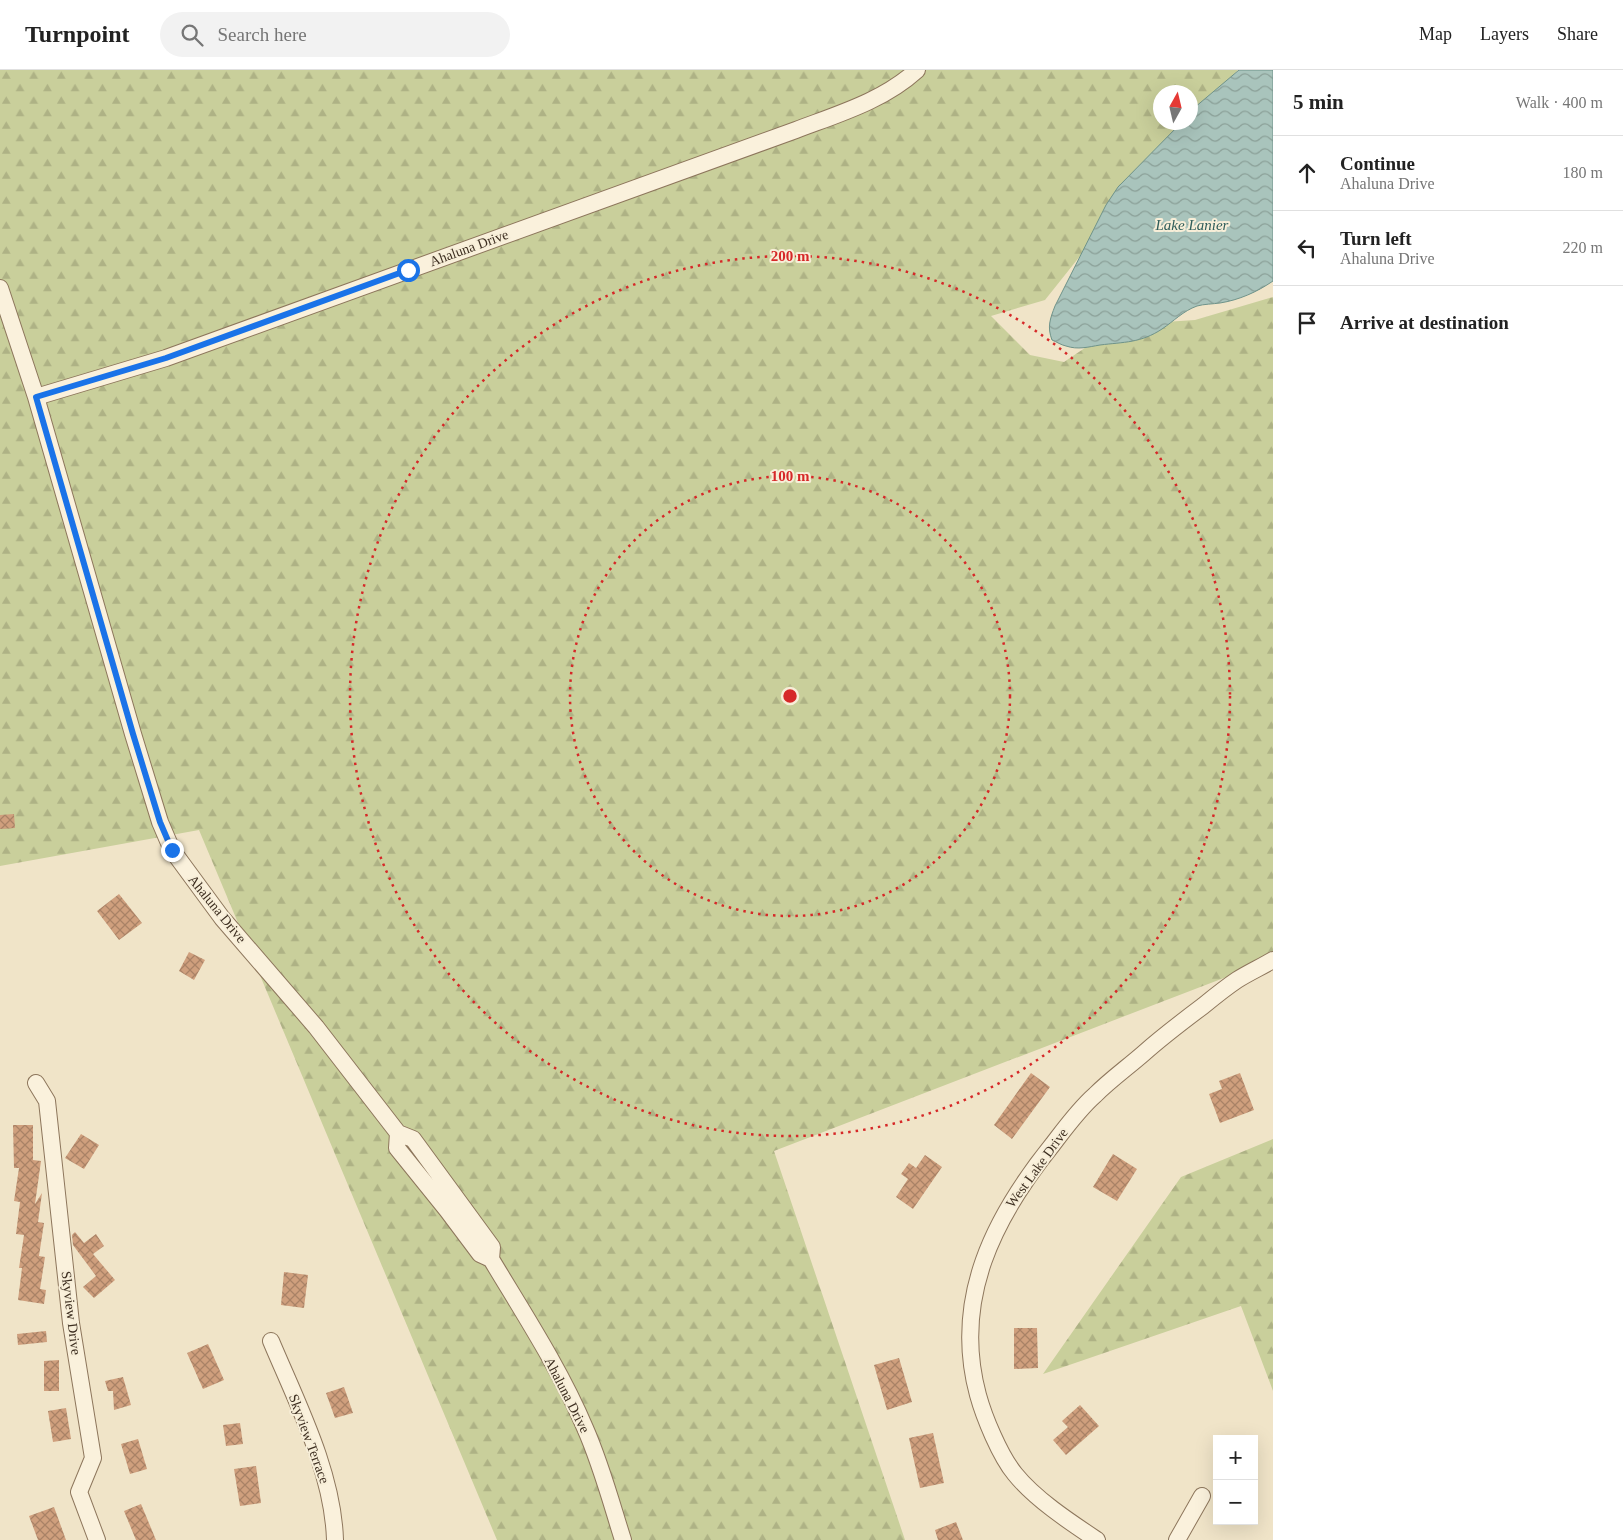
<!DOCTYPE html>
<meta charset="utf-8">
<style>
:root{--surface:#fff;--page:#f2f2f2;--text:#222;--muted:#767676;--line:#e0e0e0}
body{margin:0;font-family:"Times New Roman",serif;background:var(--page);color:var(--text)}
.controls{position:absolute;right:15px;bottom:15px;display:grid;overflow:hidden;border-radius:0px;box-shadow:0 5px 20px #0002}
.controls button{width:45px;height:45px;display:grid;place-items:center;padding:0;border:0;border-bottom:1px solid var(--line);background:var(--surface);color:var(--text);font:25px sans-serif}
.compass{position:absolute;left:1153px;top:15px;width:45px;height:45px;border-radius:50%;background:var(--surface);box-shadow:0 5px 20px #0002;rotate:8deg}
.stop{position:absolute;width:15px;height:15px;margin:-11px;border:4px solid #1a73e8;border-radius:50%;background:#fff}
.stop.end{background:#1a73e8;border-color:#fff;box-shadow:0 1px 5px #0008}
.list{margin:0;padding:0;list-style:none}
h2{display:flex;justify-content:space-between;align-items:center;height:65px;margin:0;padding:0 20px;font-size:21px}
h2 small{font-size:16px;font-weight:400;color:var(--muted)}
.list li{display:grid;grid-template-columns:32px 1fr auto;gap:15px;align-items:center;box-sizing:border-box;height:75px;padding:0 20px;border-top:1px solid var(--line)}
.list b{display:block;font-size:19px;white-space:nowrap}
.list p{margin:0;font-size:16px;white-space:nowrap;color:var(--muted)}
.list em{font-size:16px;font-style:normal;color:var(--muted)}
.icon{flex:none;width:28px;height:28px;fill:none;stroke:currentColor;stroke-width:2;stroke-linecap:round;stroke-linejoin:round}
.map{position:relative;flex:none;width:1273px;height:1470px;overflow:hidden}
header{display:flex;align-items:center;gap:30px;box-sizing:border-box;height:70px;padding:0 25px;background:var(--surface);border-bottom:1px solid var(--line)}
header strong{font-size:24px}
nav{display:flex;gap:28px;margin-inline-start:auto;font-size:18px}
.search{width:350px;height:45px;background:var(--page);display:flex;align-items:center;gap:12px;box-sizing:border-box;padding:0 18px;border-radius:28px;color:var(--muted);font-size:19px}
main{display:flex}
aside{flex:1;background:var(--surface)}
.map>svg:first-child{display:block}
</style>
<header>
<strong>Turnpoint</strong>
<div class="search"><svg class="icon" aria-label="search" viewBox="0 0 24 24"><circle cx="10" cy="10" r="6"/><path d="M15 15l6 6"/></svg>Search here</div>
<nav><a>Map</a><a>Layers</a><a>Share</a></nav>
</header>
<main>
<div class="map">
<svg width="1273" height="1470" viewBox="0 0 1273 1470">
<defs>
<pattern id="forest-firs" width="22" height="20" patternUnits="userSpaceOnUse" patternTransform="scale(1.25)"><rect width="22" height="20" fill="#c9cf9b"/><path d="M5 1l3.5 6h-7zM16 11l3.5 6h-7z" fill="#aeb285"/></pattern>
<pattern id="water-waves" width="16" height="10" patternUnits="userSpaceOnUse" patternTransform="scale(1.25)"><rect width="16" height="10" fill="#a9c4bc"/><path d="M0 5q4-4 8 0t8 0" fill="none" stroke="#8ba098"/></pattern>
<pattern id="building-cross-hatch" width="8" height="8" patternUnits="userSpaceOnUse" patternTransform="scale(1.25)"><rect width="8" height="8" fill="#cf9f7d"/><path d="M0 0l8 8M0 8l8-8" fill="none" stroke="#a98266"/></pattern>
</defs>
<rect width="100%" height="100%" fill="#f0e4c8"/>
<path fill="url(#forest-firs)" d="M0 0H1238L1191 48 1190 22H1160V52L1186 53 1045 230 991 246 1030 285 1064 292 1119 255 1195 250 1273 227V889L774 1081 905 1470H497L199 760 0 796Z
M1273 1069V1321L1241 1236 1043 1304 1181 1107Z"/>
<path fill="url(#water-waves)" stroke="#6f938a" d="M1239 0H1273V211C1257 222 1239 230 1220 233 1213 234 1204 234 1197 236 1183 241 1174 251 1162 259 1141 273 1124 272 1100 275 1088 277 1078 280 1066 276 1061 275 1057 272 1052 270 1047 257 1050 249 1055 236L1106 135 1118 117 1181 53 1190 52 1191 42 1194 38Z"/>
<path fill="url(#building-cross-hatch)" d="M14 744 15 758 0 759V745Z
M119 824 142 853 119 870 97 841Z
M189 882 205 890 194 910 179 901Z
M1031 1003 1050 1017 1012 1069 994 1055Z
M1240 1003 1254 1040 1220 1053 1209 1024 1222 1019 1219 1011Z
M13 1055H33V1090L41 1091 35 1134 42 1123 38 1152 44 1153 39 1186 45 1187 40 1219 46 1220 44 1234 18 1230 22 1198H19L24 1165 16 1164 20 1132 14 1131 19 1098H14Z
M81 1064 99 1075 84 1099 65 1088Z
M1113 1084 1137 1099 1117 1131 1093 1117Z
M925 1085 942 1097 913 1139 896 1127 908 1109 901 1104 909 1093 916 1098Z
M75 1162 84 1173 96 1164 104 1176 93 1184 115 1210 94 1228 83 1217 96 1206 73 1175 72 1165Z
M284 1202 308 1205 304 1238 281 1235Z
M1014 1258H1037L1038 1298 1014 1299Z
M46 1261 47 1272 18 1275 17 1264Z
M208 1274 224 1310 203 1319 187 1283Z
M899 1288 912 1332 887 1340 874 1295Z
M59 1290V1321H44V1291Z
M123 1307 131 1335 114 1340 113 1321H108L105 1311Z
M344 1317 353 1343 335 1348 326 1323Z
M1080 1335 1099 1356 1066 1385 1053 1370 1068 1357 1062 1351Z
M66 1338 71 1369 53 1372 48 1341Z
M240 1353 243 1374 226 1376 223 1355Z
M933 1363 944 1413 920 1418 909 1368Z
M138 1369 147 1399 130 1404 121 1374Z
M256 1396 261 1433 240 1436 234 1399Z
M141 1434 156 1470H136L124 1441Z
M54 1437 66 1470H38L29 1446Z
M956 1452 963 1470H938L935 1460Z"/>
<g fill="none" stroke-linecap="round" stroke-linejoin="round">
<g stroke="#8d765c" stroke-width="18">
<path id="minor" d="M0 218 36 327 133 664 160 752 172 780 222 848 316 957 398 1063 413 1069 492 1177 491 1189
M36 327 166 288 796 60C838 44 883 31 917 0
M36 1013 47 1031 71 1253 93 1388 79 1422 97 1470
M398 1063 397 1078 447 1140 480 1184 491 1189C524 1244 560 1299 585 1358 601 1394 611 1432 623 1470
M271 1271C297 1333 333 1402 335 1470
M1097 1470C1070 1452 1035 1429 1015 1404 1000 1386 984 1347 978 1325 952 1229 994 1147 1053 1074 1066 1057 1079 1039 1095 1025 1110 1010 1128 997 1144 983 1163 966 1183 951 1203 936 1214 927 1225 918 1237 910 1248 903 1261 897 1273 890
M1177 1470 1202 1426"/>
</g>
<use href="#minor" stroke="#faf1dc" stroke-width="16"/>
</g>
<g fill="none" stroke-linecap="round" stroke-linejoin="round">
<path stroke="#1a73e8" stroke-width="6" d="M172 780 160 752 133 664 36 327 166 288 408 200"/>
</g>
<g fill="none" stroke="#d62828" stroke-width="2.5" stroke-dasharray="2.5 5">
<circle cx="790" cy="626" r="220"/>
<circle cx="790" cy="626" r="440"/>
</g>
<g text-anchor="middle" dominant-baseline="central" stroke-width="4" stroke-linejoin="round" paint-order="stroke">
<g font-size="14" fill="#3d2e20" stroke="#f7eed8">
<text transform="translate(469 178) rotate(-20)">Ahaluna Drive</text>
<text transform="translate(217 839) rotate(51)">Ahaluna Drive</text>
<text transform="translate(1037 1098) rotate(-54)">West Lake Drive</text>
<text transform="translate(71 1243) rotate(83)">Skyview Drive</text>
<text transform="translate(567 1325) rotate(63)">Ahaluna Drive</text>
<text transform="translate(309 1369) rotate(70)">Skyview Terrace</text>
</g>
<g font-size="15" font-style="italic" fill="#2f5d5a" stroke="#f7eed8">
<text x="1192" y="155">Lake Lanier</text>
</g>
</g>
<circle cx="790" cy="626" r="8" fill="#d62828" stroke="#f7eed8" stroke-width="2.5"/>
<g font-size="15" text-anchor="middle" font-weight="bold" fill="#d62828" stroke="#f7eed8" stroke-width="4" stroke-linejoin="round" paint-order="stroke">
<text x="790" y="191">200 m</text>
<text x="790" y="411">100 m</text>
</g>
</svg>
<div class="controls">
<button>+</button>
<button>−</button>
</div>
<svg class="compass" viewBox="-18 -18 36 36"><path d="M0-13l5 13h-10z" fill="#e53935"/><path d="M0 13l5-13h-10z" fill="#767676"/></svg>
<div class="stop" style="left:408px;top:200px"></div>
<div class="stop end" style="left:172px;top:780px"></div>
</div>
<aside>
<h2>5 min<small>Walk · 400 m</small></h2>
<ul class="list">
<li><svg class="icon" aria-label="ahead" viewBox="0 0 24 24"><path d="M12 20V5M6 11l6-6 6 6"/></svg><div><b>Continue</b><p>Ahaluna Drive</p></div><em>180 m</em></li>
<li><svg class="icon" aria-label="left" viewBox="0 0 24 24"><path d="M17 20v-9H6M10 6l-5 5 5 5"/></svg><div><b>Turn left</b><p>Ahaluna Drive</p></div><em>220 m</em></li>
<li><svg class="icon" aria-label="arrive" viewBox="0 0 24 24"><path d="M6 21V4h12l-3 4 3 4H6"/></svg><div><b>Arrive at destination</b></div></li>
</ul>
</aside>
</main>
